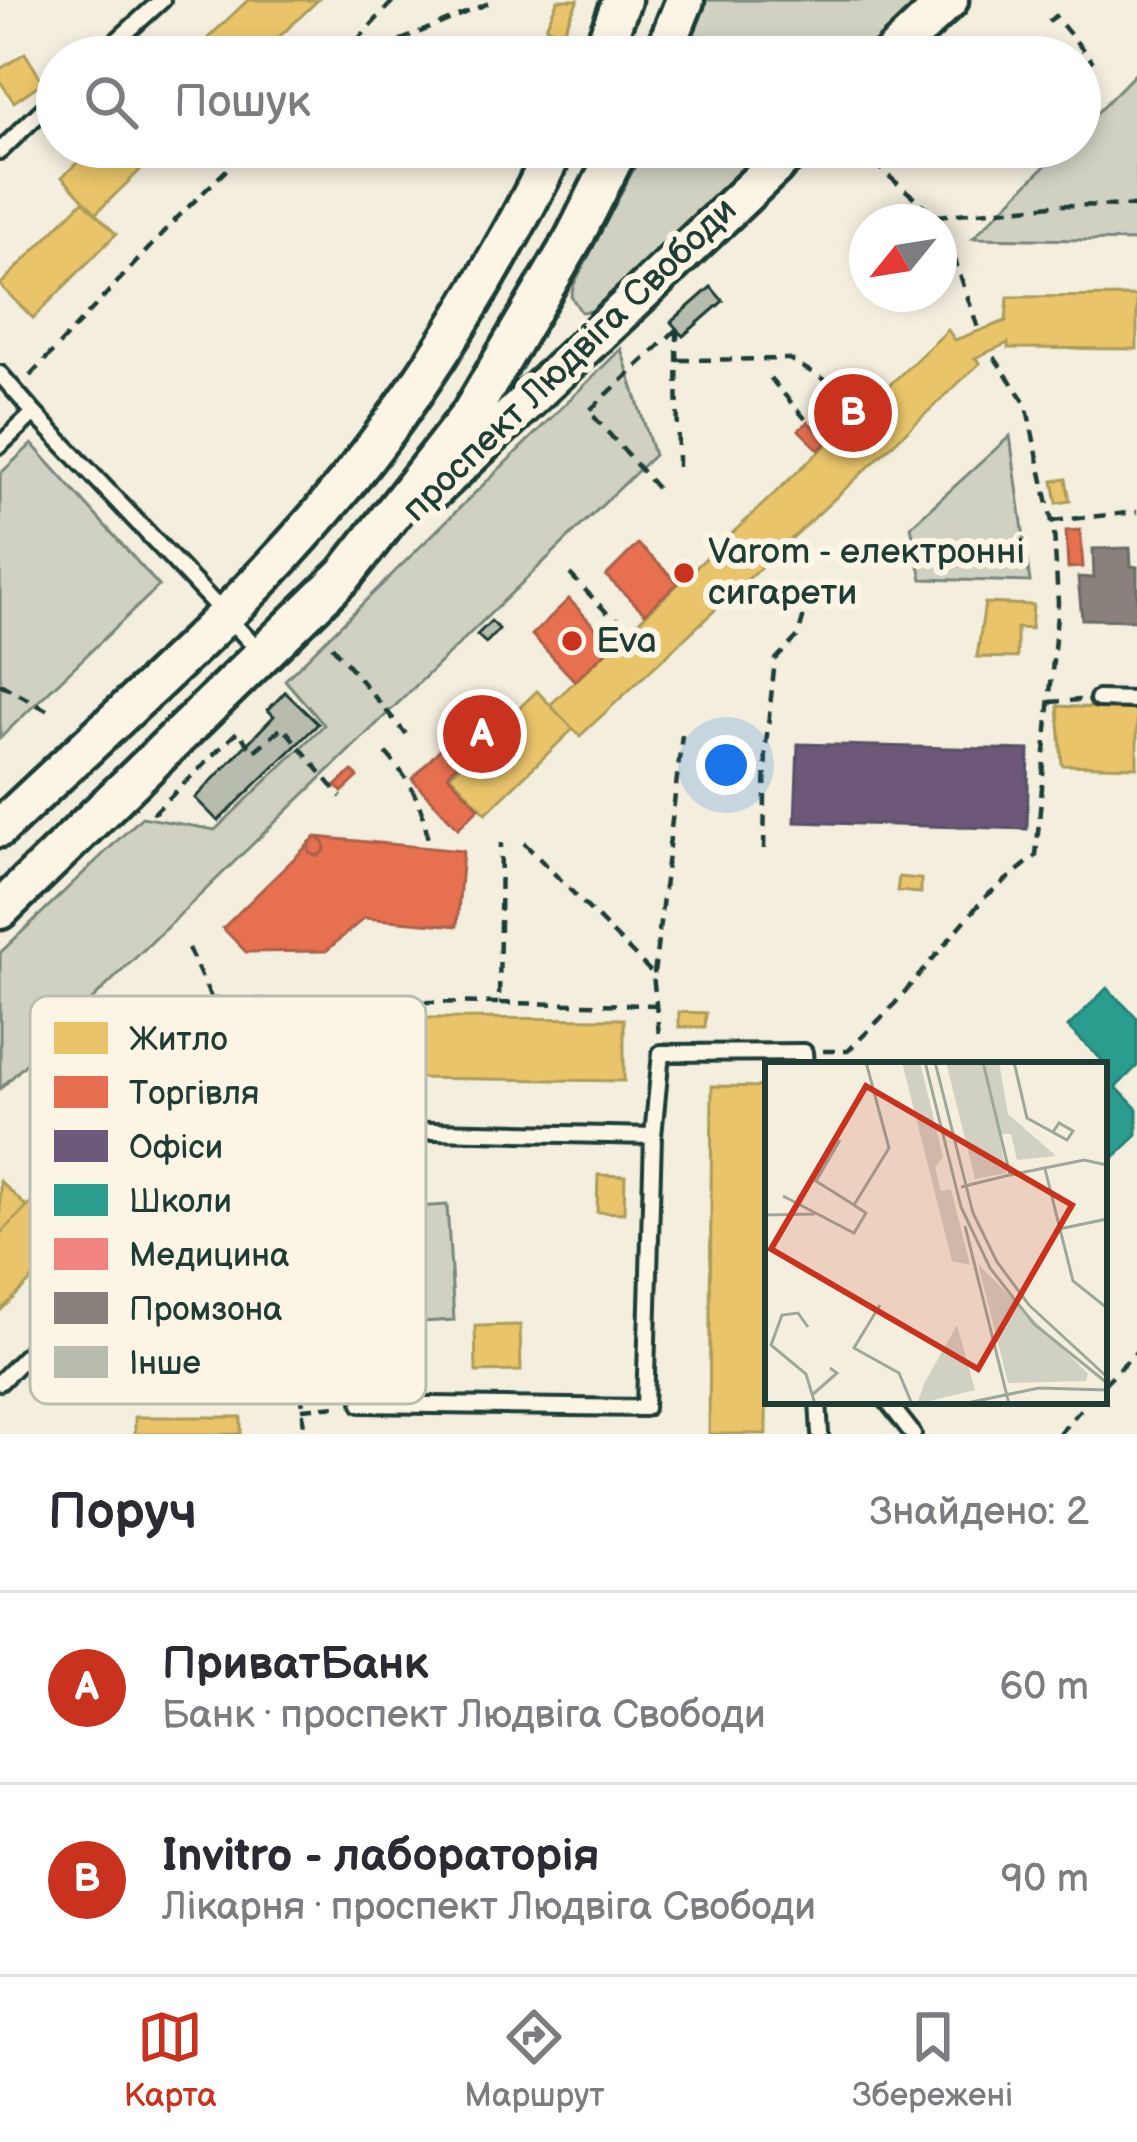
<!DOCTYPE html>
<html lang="uk">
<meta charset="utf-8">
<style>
:root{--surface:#fff;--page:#f7f7f7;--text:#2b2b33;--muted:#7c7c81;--line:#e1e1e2;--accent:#c8321e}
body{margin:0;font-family:"Balsamiq Sans",sans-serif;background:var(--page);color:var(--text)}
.compass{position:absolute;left:849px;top:204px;width:108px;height:108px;border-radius:50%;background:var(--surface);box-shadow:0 6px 18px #0003;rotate:240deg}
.you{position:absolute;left:726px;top:765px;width:42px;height:42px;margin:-30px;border:9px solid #fff;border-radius:50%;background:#1a73e8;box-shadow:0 0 0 18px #1a73e833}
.badge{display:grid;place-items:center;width:78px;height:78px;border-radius:50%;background:var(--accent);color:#fff;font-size:39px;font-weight:700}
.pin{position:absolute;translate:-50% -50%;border:6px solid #fff;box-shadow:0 3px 12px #0006}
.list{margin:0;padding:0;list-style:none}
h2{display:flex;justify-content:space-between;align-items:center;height:156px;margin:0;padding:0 48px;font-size:51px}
h2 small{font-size:39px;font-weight:400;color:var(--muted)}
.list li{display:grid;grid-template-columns:78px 1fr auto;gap:36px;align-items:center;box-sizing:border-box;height:192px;padding:0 48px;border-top:3px solid var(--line)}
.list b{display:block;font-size:45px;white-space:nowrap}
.list p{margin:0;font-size:39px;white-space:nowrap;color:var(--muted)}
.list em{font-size:39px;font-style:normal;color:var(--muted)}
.icon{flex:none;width:66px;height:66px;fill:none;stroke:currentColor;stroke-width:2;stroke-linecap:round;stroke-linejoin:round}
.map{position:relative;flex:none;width:1137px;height:1434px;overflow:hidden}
.search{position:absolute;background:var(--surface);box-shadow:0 6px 18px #0003;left:36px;right:36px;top:36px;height:132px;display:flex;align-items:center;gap:30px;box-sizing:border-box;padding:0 42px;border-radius:66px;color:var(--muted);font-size:45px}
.sheet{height:540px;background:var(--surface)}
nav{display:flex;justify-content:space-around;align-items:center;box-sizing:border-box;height:168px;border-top:3px solid var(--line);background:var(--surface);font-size:33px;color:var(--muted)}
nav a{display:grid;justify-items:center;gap:6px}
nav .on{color:var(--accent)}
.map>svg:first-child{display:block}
</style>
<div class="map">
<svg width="1137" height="1434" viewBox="0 0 1137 1434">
<rect width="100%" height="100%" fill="#f3eede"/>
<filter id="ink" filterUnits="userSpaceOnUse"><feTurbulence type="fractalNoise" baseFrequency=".00833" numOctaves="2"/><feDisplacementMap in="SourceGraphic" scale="24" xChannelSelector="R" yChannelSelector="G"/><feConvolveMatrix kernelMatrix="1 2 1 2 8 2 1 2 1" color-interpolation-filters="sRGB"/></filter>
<g filter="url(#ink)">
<path fill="#d0d1c2" stroke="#78877b" stroke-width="3" d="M705 0H924L865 57H682Z
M1137 72V241L973 238 1064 147H1080V130Z
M645 147H772L607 300 592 311 581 312 571 296 574 284Z
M621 349 654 455 0 1089V953L142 817 215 830 324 725 285 680Z
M1010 436 1030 582 922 579 911 526Z
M32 444 159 586 0 738V474Z
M447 1205 454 1320 339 1327 332 1212Z"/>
<path fill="#e9c46a" stroke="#ac9c5a" stroke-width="3" d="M248 0H318L258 57H188Z
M558 0H578L562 34 546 27Z
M25 53 43 82 14 102 0 81V69Z
M94 147H164L96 213 62 177Z
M83 201 116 234 33 318 0 285Z
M1137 296V349L1008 348V343L975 358 980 363 580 736 550 705 948 330 955 340 1006 321 1008 297Z
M1066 479 1070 501 1057 503 1053 481Z
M985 603 1033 605 1031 629 1017 628V658L977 657Z
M618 618 629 629 618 640 607 628Z
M537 691 573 729 486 813 450 775Z
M1058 706 1137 710V767L1062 765Z
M899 877 921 879V893L897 891Z
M679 1012 706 1013 705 1027H679Z
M260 1017 624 1019V1081L262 1076 261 1057 227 1072 235 1080 0 1311V1234L197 1039 209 1052 261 1033Z
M712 1086 768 1087 766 1434H709Z
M598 1175 625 1176 624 1213 597 1212Z
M0 1181 27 1207 0 1234Z
M520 1325 521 1371 476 1372 475 1326Z
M135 1417H241V1434H135Z"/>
<path fill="#e76f51" stroke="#ab6048" stroke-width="3" d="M808 422 828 441 819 450 799 430Z
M1080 530 1083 567 1068 568 1066 531Z
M638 544 678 583 645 613 606 576Z
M569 599 612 646 575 681 532 635Z
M488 718 497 729 476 750 466 740Z
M443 746 458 763 448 775 479 808 458 828 412 779Z
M352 771 358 777 342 792 336 786Z
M316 837 324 842 325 850 318 856 309 852V843Z
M316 837 463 851 457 926 364 918 326 951 246 952 223 928Z"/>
<path fill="#6d597a" stroke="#565165" stroke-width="3" d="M798 744 1029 750 1027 829 795 822Z"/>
<path fill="#2a9d8f" stroke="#278074" stroke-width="3" d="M1107 988 1137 1018V1066L1116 1087 1137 1109V1135L1110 1161 1104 1155V1065H1097L1102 1060 1068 1027Z"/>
<path fill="#f28482" stroke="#b36f6b" stroke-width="3" d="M861 401 866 407 845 426 839 420Z"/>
<path fill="#8a817c" stroke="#6a6d66" stroke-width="3" d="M1130 548 1131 566 1137 567V620L1082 619 1078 577 1094 578 1093 549Z"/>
<path fill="#b8bcae" stroke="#1f3d34" stroke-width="3" d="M711 287 723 301 683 336 671 322Z
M491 621 499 629 486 643 477 635Z
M285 692 318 724 218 821 195 798 274 716 268 710Z"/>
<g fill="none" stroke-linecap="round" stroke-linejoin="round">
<g stroke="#1f3d34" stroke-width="22">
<path id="lane" d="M99 57 162 0
M0 151 57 96
M0 374 34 413
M0 445 34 413 262 654
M1098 699 1137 700
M0 1382 253 1127 653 1136 661 1053 804 1052 805 1065
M818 1401 820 1434
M887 1401 913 1434
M361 1404 645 1408 653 1136"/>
</g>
<g stroke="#1f3d34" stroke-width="45">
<path id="secondary" d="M600 57 622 0
M662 57 685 0
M889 57 949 0
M435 489 795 147
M0 828C114 719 236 616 337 494 419 396 500 262 556 147
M0 910 345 574 471 413 573 240 620 147"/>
</g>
<path stroke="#1f3d34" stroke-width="4.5" stroke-dasharray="12 9" stroke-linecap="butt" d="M1048 22 1055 16 1093 62
M342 57 394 0
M361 57 496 0
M857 149 936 216 948 239 979 331
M936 216 1053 205 1137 206
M677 329 678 467
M678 360 789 359 861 401
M30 376 179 216 250 147
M770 378 808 422
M657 488 589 411 677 329
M1052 521 1137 512
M570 574 612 618
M332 646 406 734
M0 684 52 713
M1049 702 1080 700
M386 753C411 781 426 809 428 846
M153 814 238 731 253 752 283 727 341 797
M524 843 653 974 659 1035
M764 849 766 744 775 660 798 636 806 608 799 600
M188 948 232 1043
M654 974 682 735
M213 999 499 1003 501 843
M499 1003 656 1005
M823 1051H848L892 1007 985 897 1036 856 1058 603 1054 531 1026 404 990 351
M241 1065 250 1108
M263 1147 293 1208 304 1434
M1104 1384 1137 1351
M302 1409 339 1406
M1059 1434 1088 1401"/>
<use href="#lane" stroke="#fcf5e5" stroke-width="14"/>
<use href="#secondary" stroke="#fcf5e5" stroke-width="36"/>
</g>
</g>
<g fill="#c8321e" stroke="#fcf5e5" stroke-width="4.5">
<circle cx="684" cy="573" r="12"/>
<circle cx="572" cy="641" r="12"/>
</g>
<g text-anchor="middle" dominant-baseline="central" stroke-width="12" stroke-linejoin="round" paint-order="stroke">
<g font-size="36" fill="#1f3d34" stroke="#fcf5e5">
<text transform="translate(570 360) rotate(-44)">проспект Людвіга Свободи</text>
</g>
<g font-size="36" fill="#1f3d34" stroke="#fcf5e5" text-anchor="start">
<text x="708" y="552">Varom - електронні<tspan x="708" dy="41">сигарети</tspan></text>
<text x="596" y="641">Eva</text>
</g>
</g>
<g transform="translate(765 1062)">
<rect width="342" height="342" fill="#f3eede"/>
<path d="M137 0H155L178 95 170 105 176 129 186 127 205 203 187 199ZM181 0H234L243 52 291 94 252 98 246 72H234L241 111 210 117ZM213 202 323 312 321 319 243 321ZM192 263 210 328 152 342 160 320Z" fill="#d0d1c2"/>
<path fill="none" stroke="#9ea79a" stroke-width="3" d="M160 0 196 145 225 206 269 262 342 321M170 0 208 151 232 200 264 243 341 314M249 0 262 56 302 78 308 69 294 61 288 70M75 78 51 119 89 143M280 107 308 219 342 246M245 113 319 98 342 103M196 125 245 113 218 0M18 134 89 171 101 151 89 143 124 86 101 0M0 153 50 152M200 164 244 342M294 167 342 157M115 243 89 286 134 311 147 342M43 265 33 251 17 253 6 283 41 312 50 342M47 333 72 311 65 306M197 342 274 326 342 328"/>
<path fill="#c8321e" fill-opacity="0.15" stroke="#c8321e" stroke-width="6" d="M101 24 307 143 213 307 6 187Z"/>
<rect width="342" height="342" fill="none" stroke="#1f3d34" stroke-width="6"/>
</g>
<rect x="30" y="996" width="396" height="408" rx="18" fill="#fcf5e5" stroke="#babeb0" stroke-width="3"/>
<rect x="54" y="1022" width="54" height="32" fill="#e9c46a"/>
<rect x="54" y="1076" width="54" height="32" fill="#e76f51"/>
<rect x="54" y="1130" width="54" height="32" fill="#6d597a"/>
<rect x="54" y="1184" width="54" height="32" fill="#2a9d8f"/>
<rect x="54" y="1238" width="54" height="32" fill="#f28482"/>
<rect x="54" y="1292" width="54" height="32" fill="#8a817c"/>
<rect x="54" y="1346" width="54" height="32" fill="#b8bcae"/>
<g font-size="33" fill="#1f3d34">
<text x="129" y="1050">Житло</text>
<text x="129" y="1104">Торгівля</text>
<text x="129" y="1158">Офіси</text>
<text x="129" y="1212">Школи</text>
<text x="129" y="1266">Медицина</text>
<text x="129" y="1320">Промзона</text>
<text x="129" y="1374">Інше</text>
</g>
</svg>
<svg class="compass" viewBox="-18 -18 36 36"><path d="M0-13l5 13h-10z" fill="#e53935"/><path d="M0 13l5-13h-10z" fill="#7c7c81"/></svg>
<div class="you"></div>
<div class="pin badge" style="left:482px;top:734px">A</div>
<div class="pin badge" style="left:853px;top:413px">B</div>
<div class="search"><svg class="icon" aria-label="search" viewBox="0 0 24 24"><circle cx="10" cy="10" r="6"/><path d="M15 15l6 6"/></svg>Пошук</div>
</div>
<section class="sheet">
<h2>Поруч<small>Знайдено: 2</small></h2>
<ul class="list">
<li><span class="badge">A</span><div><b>ПриватБанк</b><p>Банк · проспект Людвіга Свободи</p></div><em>60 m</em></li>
<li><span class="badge">B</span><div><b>Invitro - лабораторія</b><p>Лікарня · проспект Людвіга Свободи</p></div><em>90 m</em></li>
</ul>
</section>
<nav>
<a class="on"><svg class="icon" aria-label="map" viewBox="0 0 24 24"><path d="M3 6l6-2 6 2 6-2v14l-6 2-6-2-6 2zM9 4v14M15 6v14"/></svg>Карта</a>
<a><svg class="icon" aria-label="directions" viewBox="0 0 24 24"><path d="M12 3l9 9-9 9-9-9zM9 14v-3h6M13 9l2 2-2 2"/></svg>Маршрут</a>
<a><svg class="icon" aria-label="saved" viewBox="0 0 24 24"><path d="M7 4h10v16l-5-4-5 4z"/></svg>Збережені</a>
</nav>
